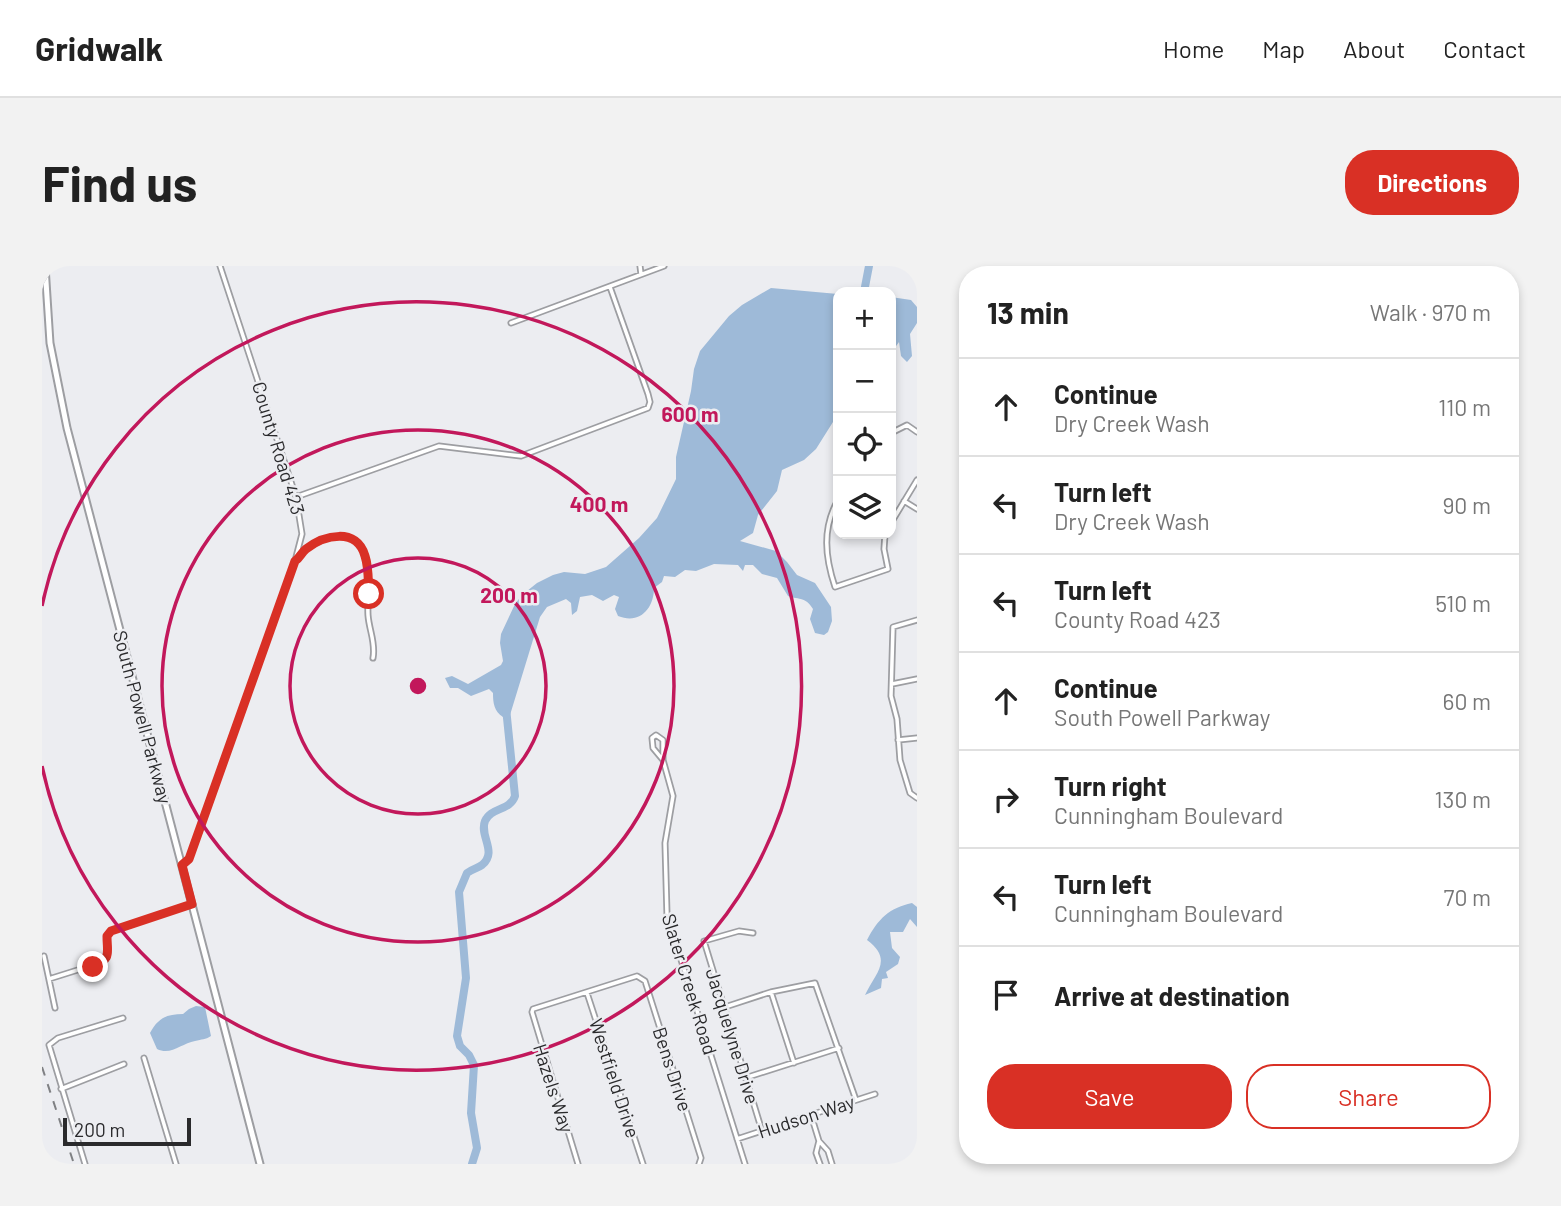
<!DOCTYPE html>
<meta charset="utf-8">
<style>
:root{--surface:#fff;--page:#f2f2f2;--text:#222;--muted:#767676;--line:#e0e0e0;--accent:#d93025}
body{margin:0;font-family:Barlow,sans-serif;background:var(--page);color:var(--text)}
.controls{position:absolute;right:21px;top:21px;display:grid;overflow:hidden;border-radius:14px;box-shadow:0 4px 10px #0003}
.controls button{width:63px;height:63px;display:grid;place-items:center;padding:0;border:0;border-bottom:2px solid var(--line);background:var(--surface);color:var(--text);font:35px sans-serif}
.scale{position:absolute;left:21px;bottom:18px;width:128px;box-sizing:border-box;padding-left:7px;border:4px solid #2a2a2c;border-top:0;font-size:19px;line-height:24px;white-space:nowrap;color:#2a2a2c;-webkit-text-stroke:5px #ecedf1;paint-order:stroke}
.stop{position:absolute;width:21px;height:21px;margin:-16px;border:5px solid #d93025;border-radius:50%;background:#fff}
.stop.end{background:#d93025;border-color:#fff;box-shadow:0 2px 7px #0008}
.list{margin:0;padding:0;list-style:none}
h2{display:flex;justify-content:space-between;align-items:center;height:91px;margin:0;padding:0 28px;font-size:30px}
h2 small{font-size:23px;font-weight:400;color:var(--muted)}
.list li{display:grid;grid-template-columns:46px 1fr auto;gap:21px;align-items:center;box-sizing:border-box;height:98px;padding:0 28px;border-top:2px solid var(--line)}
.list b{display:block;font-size:26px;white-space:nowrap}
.list p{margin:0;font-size:23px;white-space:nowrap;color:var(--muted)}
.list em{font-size:23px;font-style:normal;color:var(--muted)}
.actions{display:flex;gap:14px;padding:21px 28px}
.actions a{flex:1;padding:16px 0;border:2px solid var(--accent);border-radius:28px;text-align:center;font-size:24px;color:var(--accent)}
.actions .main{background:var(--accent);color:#fff}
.icon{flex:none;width:38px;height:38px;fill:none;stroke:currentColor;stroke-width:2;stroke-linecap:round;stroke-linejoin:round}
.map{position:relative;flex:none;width:875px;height:898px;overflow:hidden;border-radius:28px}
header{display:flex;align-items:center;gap:42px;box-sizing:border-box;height:98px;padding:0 35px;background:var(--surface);border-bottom:2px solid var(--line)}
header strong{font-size:33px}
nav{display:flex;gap:38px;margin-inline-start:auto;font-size:24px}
.intro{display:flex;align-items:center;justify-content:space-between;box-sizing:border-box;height:168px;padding:0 42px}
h1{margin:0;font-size:49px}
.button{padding:18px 32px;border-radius:28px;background:var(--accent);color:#fff;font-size:24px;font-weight:700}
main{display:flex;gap:42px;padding:0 42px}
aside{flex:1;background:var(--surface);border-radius:28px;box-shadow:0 4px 10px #0003}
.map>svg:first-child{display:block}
</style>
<header>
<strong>Gridwalk</strong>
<nav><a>Home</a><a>Map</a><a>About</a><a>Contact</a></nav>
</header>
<div class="intro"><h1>Find us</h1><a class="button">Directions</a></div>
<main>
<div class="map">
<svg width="875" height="898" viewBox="0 0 875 898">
<rect width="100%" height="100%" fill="#ecedf1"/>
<path fill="#9ebad8" d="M729 22 796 28V148L774 183 762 194 740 204 735 225 716 249 711 267 698 275 734 285 745 296 755 309 773 317 789 341 790 355 786 366 782 369 773 367 768 353 771 343C764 331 758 334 746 330L735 312 720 308 711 299H703L701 305 696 299 672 298 654 305 643 304 633 311 622 310 620 316 612 322C612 342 598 359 576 350L573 343 577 331 572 329 561 335 550 329 538 331 535 345 530 349 529 337 524 333 505 341 498 351 468 449 461 451C452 445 451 437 451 427L447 423 429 430 416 422H408L403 412 410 410 426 418 459 399 461 395 458 377 459 368 473 338 480 329 495 317 511 309 522 306 543 308 564 301 597 272 615 252 634 213V191L649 125 652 103 658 85 687 50 700 39Z
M849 31 869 34 875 41V57L868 68 870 90 865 96 859 90 857 76 849 87Z
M870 637 875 641V661L868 653 861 666H848L850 682 858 691 856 698 844 706 846 712 840 713 839 722 823 729C833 707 852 694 825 674 836 653 847 642 870 637Z
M154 740 163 741 169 770C163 774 160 773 153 775 140 777 129 790 115 783L108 767C116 752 125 748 141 748L147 743Z"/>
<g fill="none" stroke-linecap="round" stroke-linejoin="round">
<path stroke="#9ebad8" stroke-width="8" d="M822 26 827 0
M430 898 435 882 429 847 432 799 427 789 418 780 415 770 424 712 417 626 425 607C430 603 436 602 440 599 456 586 437 570 443 555 449 541 468 545 473 530L464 442"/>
<g stroke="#9d9ea2" stroke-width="7">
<path id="minor" d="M598 0 599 8
M469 57 622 0
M849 167 865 159 875 166
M254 231 397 180 479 190 606 142 608 136 606 128 568 21
M796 234C780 262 783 291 793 321L846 303 842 283 843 268
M862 235 875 243
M849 257 875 214
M255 294C258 290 261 285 265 282 284 270 314 260 323 290 329 309 325 330 326 349 327 364 334 377 331 392
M875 354 851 361 849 430 855 453 858 494 868 527 875 532
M850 418 875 413
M856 474 875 472
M621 494V474L614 469 610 472 611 482 621 494 631 530 623 577 625 649 703 898
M140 599 147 593 253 295 260 268 254 231 178 0
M711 667 697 665 662 675 720 865
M2 690 13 742
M7 713 61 696 66 687 65 670 69 665 150 638
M729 726 752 797
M545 727 601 898
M683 741 729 726 773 717 814 834
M102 792 134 898
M703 812 797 782
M19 823 82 798
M769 849 777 875 786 885 790 898
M695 873 833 828
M777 875 774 887 778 898
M43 898 7 779 16 772 81 752
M536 898 490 746 491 743 595 710 603 715 659 892 657 898"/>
</g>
<g stroke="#9d9ea2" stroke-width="9">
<path id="primary" d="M3 0 8 77 25 162 218 898"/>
</g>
<use href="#minor" stroke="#fff" stroke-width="3.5"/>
<use href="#primary" stroke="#fff" stroke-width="5"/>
<path stroke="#7f8083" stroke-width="2" stroke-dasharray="9 9" stroke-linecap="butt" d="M0 801 32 898"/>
</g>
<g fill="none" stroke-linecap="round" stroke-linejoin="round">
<path stroke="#d93025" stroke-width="9" d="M51 701C70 692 65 688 65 670L69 665 150 638 140 599 147 593 253 295C258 292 259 287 264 283 282 269 315 261 323 290 327 302 326 316 327 328"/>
</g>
<g fill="none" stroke="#c2185b" stroke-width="3.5">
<circle cx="376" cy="420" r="128"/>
<circle cx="376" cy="420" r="256"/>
<path d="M0 340A384 384 0 1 1 0 500"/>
</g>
<g text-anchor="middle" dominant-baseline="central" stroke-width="5" stroke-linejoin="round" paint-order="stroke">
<g font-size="19" fill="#2a2a2c" stroke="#ecedf1">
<text transform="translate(237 182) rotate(73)">County Road 423</text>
<text transform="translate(101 451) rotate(75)">South Powell Parkway</text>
<text transform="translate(648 718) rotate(73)">Slater Creek Road</text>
<text transform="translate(691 770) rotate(73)">Jacquelyne Drive</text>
<text transform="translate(631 803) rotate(72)">Bens Drive</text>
<text transform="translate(573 812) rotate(72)">Westfield Drive</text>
<text transform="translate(512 822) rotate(72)">Hazels Way</text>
<text transform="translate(764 850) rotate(-18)">Hudson Way</text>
</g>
</g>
<circle cx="376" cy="420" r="10" fill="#c2185b" stroke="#ecedf1" stroke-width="3.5"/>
<g font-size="21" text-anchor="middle" font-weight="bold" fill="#c2185b" stroke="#ecedf1" stroke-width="5" stroke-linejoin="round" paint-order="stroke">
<text x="648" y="156">600 m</text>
<text x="557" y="246">400 m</text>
<text x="467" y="337">200 m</text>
</g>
</svg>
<div class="controls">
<button>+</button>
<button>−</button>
<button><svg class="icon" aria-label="locate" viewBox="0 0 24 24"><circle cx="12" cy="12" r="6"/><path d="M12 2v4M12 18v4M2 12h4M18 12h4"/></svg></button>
<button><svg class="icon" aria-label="layers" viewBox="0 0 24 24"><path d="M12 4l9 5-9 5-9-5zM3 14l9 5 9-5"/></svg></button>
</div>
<div class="scale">200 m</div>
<div class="stop" style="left:327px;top:328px"></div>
<div class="stop end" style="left:51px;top:701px"></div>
</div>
<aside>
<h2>13 min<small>Walk · 970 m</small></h2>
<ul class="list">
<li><svg class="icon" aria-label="ahead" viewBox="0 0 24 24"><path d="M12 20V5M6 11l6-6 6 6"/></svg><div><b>Continue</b><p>Dry Creek Wash</p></div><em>110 m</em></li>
<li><svg class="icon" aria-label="left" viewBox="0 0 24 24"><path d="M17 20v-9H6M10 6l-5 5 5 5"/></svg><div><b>Turn left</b><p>Dry Creek Wash</p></div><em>90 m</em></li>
<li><svg class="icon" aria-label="left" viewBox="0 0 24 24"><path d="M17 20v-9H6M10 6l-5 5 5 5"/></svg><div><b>Turn left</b><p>County Road 423</p></div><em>510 m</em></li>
<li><svg class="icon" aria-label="ahead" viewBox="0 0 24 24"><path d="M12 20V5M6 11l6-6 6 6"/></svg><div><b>Continue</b><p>South Powell Parkway</p></div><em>60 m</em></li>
<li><svg class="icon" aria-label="right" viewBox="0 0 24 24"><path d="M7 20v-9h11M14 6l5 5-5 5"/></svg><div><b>Turn right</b><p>Cunningham Boulevard</p></div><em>130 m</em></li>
<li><svg class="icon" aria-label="left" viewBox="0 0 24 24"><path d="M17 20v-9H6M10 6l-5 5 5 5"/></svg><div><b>Turn left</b><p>Cunningham Boulevard</p></div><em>70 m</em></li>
<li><svg class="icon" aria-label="arrive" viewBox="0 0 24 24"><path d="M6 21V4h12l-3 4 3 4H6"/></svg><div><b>Arrive at destination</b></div></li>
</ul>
<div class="actions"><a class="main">Save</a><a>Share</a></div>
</aside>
</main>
